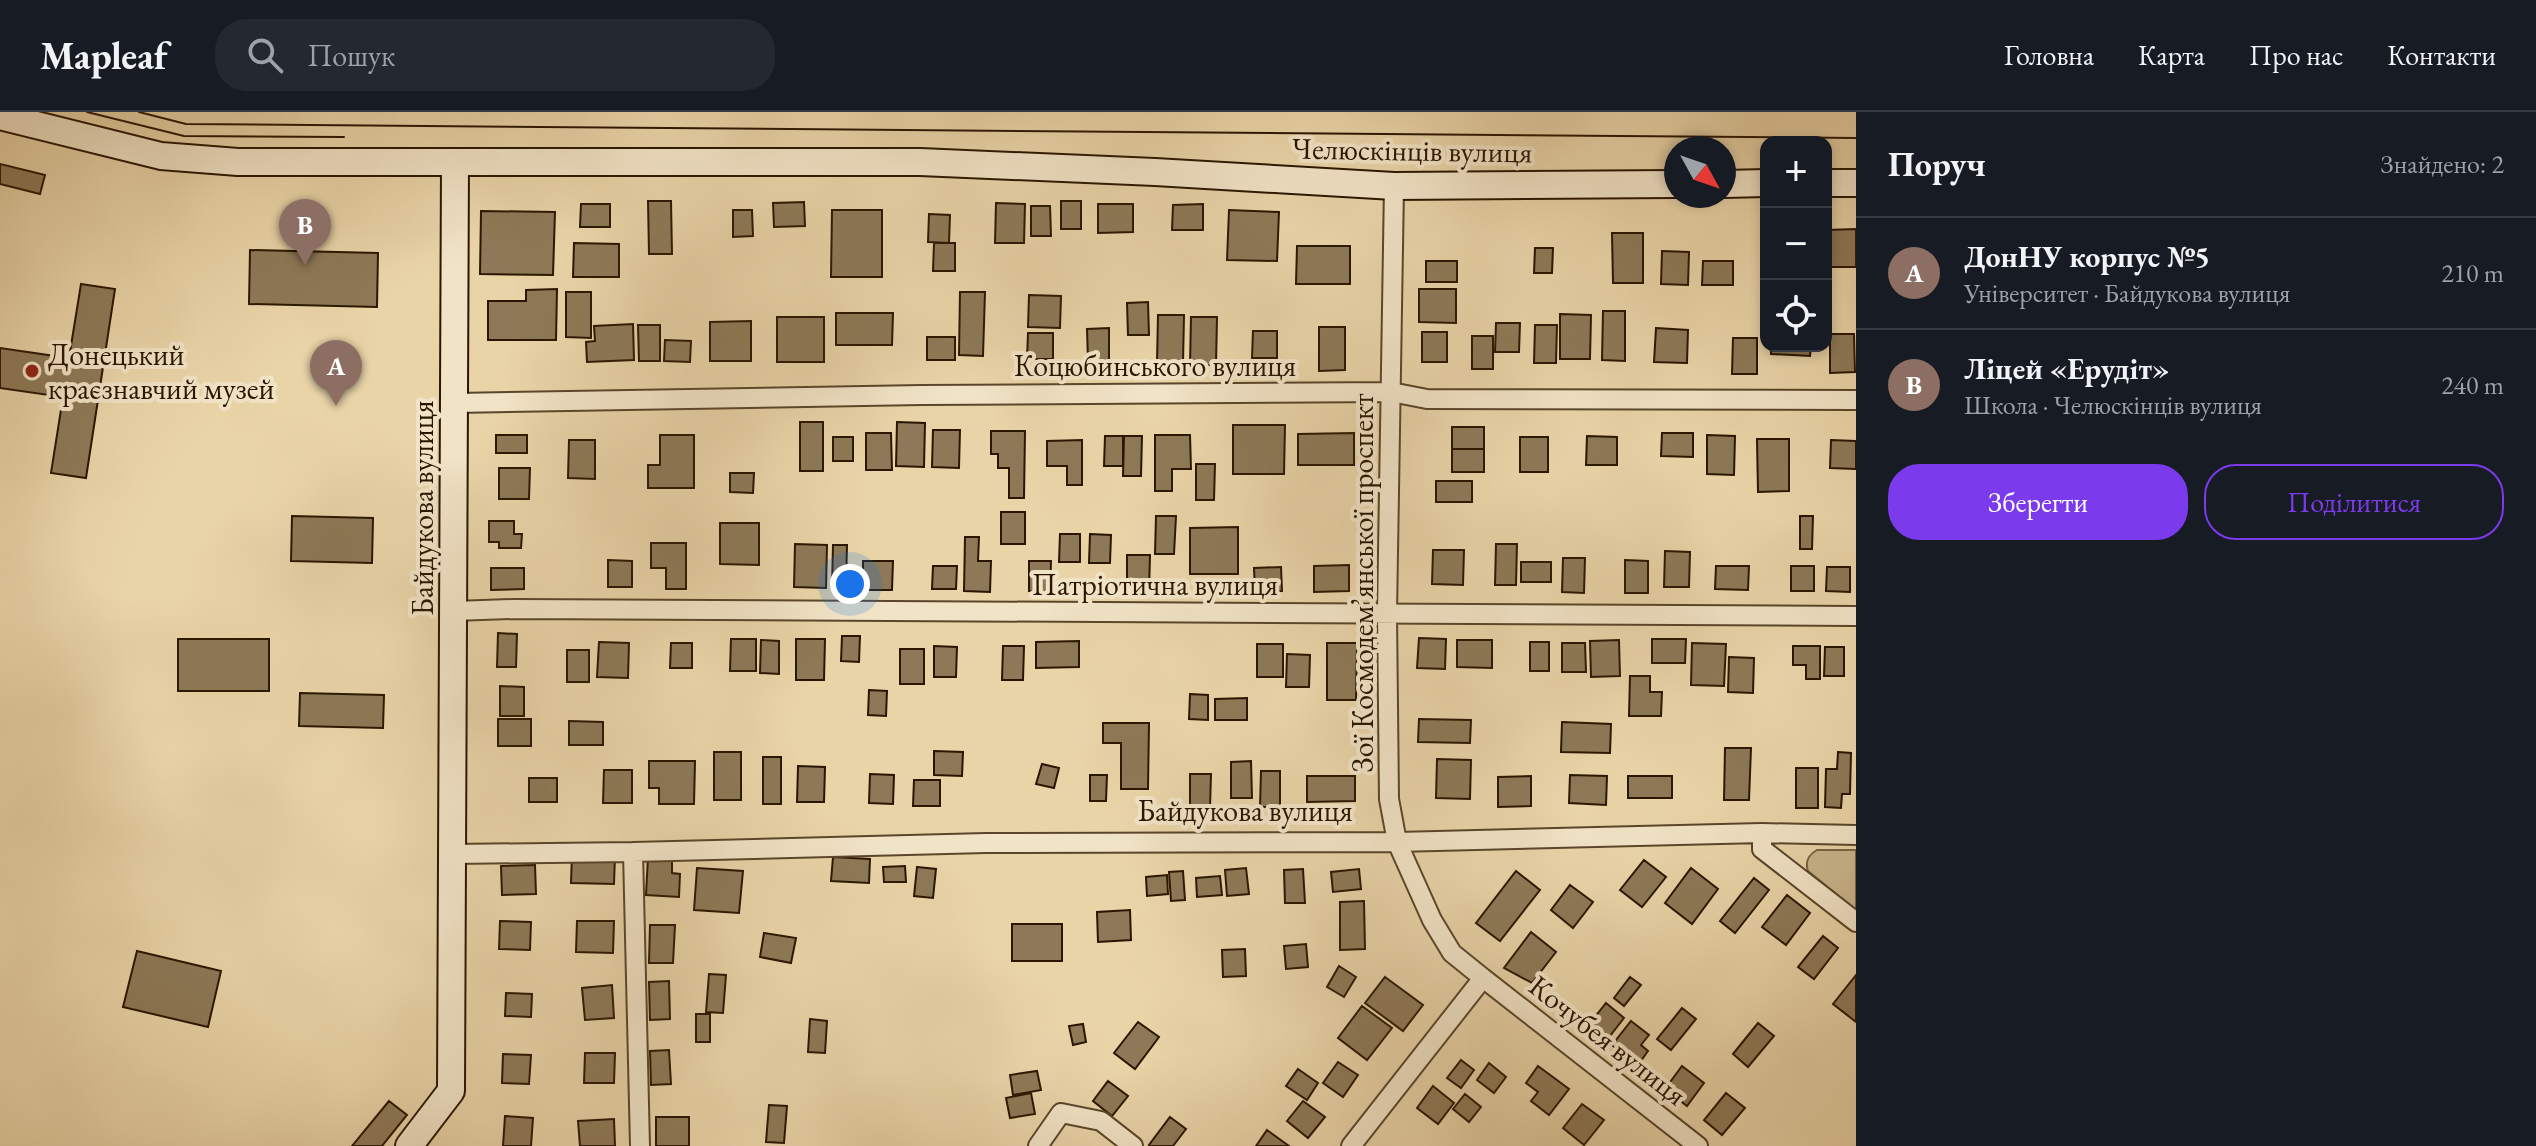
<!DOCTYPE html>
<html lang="uk">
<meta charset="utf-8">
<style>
:root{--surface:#171b24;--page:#242831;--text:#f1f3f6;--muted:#9ea1a6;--line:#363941;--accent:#7c3aed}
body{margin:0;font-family:"EB Garamond",serif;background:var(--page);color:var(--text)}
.controls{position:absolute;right:24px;top:24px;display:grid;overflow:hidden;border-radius:16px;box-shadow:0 4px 12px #0003}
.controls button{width:72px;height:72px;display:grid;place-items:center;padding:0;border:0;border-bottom:2px solid var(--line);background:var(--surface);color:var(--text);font:40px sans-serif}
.compass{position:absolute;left:1664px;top:24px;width:72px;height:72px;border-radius:50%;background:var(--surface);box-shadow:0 4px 12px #0003;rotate:130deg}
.you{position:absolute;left:850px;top:472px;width:28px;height:28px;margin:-20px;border:6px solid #fff;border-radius:50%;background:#1a73e8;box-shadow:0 0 0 12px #1a73e833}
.badge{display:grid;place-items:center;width:52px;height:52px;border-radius:50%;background:var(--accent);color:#fff;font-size:26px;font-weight:700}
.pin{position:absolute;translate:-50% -66px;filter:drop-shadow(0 2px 4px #0008)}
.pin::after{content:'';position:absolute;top:42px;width:28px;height:24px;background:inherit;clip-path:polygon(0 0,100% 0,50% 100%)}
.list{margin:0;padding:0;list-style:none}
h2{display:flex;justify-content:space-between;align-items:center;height:104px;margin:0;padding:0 32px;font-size:34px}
h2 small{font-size:26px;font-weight:400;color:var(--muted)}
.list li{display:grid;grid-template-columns:52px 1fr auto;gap:24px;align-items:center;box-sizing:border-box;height:112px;padding:0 32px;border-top:2px solid var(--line)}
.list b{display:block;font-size:30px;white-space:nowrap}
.list p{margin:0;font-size:26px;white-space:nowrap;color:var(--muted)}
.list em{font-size:26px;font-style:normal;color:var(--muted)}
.actions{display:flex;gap:16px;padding:24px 32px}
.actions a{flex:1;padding:18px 0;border:2px solid var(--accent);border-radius:32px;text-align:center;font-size:28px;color:var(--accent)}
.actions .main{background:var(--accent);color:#fff}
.icon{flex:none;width:44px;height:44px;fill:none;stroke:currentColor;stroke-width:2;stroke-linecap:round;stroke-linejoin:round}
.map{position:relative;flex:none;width:1856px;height:1034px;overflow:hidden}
header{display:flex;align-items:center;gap:48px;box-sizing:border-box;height:112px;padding:0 40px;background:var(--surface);border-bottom:2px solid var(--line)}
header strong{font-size:38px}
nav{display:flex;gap:44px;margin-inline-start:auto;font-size:28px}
.search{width:560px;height:72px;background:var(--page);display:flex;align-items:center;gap:20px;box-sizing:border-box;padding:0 28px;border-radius:32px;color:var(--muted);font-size:30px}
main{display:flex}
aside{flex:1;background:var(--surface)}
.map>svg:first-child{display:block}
</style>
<header>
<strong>Mapleaf</strong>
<div class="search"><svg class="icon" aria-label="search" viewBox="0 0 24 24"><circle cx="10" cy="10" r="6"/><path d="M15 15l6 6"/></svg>Пошук</div>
<nav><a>Головна</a><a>Карта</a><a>Про нас</a><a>Контакти</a></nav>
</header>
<main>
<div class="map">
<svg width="1856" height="1034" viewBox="0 0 1856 1034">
<rect width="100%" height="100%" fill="#e9d4a8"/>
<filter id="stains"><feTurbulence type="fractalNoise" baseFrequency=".0025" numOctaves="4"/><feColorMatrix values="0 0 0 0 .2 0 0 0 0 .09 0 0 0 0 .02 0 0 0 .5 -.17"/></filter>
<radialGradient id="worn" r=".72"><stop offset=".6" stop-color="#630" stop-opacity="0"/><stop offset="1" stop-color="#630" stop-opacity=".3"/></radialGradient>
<path fill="#c9b48b" stroke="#7a6546" stroke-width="2" d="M1817 738H1856V798L1808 759C1805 750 1808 743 1817 738Z"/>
<path fill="#8d7957" stroke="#2a1600" stroke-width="2" d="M0 52 45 63 40 82 0 72Z
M648 89H671L672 142H649Z
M1061 89H1081V117H1061Z
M804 90 805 114 774 115 773 91Z
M996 91 1025 92 1024 131H995Z
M581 92H610V115H580Z
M1098 92H1133V120L1098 121Z
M1203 92V118H1172L1173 93Z
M1031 94H1050L1051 124H1031Z
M733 98H752L753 124 733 125Z
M832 98H882V165H831Z
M1229 98 1279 100 1277 149 1227 148Z
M481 99 555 100 553 163 480 162Z
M929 102 950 103 949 131 928 130Z
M1856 117V155H1827V118Z
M1612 121H1643V171H1613Z
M574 131 619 132V165H573Z
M934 131H955V159H933Z
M1297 134H1350V172H1296Z
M1535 136H1553L1552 161H1534Z
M250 138 378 141 377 195 249 192Z
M1662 139 1689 140 1688 173 1661 172Z
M1426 149H1457V170H1426Z
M1703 149H1733V173H1702Z
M81 172 115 177 86 366 51 361 63 285 0 276V236L69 246Z
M557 177 556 228H488V189H526V178Z
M1419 177H1456V211L1419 210Z
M566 180H591V226L566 225Z
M960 180H985L983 244 959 243Z
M1029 183 1061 184 1060 216 1028 215Z
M1148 190 1149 223H1128L1127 191Z
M1603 199H1625V249L1602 248Z
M836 201H893L892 233H836Z
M1560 202 1591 203 1590 247H1560Z
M1158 203H1184L1183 251H1157Z
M777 205H824V250H777Z
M1191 205H1217L1216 253H1190Z
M751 209V249H710V210Z
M1496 211H1520L1519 240H1495Z
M633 212 634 248 587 250 586 230 595 229 594 214Z
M638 213H660V249H639Z
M1535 213H1557L1556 251H1534Z
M1319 215H1345V258L1319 259Z
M1109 216V248L1088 249 1087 217Z
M1656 216 1688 218 1687 251 1654 250Z
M1253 219H1277V246H1252Z
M1422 220H1447V250H1422Z
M1028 221H1053V247H1027Z
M1830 222H1854L1855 260 1830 261Z
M1472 224H1493V257H1472Z
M927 225H955V248H927Z
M1733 226H1757V262H1732Z
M665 228 691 229 690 250 664 249Z
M1771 234H1811L1810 244 1771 242Z
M800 310H823V359H800Z
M897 310 925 311 924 355 896 354Z
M1233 313H1285L1284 362H1233Z
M1452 315H1484V337H1452Z
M933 318H960L959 356 932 355Z
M991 319H1025L1024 386H1009V356H998V342H991Z
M866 321H891L892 358H866Z
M1354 321V353H1298V322Z
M1662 321H1693V345L1661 344Z
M496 323H527V341H496Z
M660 323H694V376H648V353H660Z
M1155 323H1190L1191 357H1172V379H1155Z
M1707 323 1735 324 1734 363 1707 362Z
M1105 324H1123V354H1104Z
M1124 324H1142L1141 364H1123Z
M1587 324 1617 325V353H1586Z
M833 325H853V349H833Z
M1520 325H1548V360H1520Z
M1757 327H1789V379L1758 380Z
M569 328H595V367L568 366Z
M1082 328V373H1067V354H1047V329Z
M1831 328 1856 329V357L1830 356Z
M1452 337H1484V360H1452Z
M1196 352H1215L1214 388H1196Z
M499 356H530L529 387H499Z
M730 361H754L753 381 730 380Z
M1436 369H1472V390H1436Z
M1001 400H1025V432H1001Z
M292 404 373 406 372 451 291 449Z
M1156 404H1176L1174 442H1155Z
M1800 404H1813L1812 437H1800Z
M489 409H514V422H522L521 436H499V430H489Z
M720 411H759V453L720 452Z
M1238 415V462H1190V416Z
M1060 422H1080V450H1059Z
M1090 422 1111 423 1110 451H1089Z
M965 425H979L978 449H991L990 480 964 479Z
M651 431H686V477H666V456H651Z
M795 432 827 433 826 476 794 475Z
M1496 432H1517L1516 473H1495Z
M833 433H847L846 474H832Z
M1433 438H1464L1463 473 1432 472Z
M1665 439 1690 440 1689 475H1664Z
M1127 443H1150L1149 480H1127Z
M1563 446H1585L1584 481 1562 480Z
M608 448 632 449V475H608Z
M1625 448 1648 449V481H1625Z
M863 449H893L892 478H863Z
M1029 449H1051L1050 480 1029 479Z
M1521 450H1551V470H1521Z
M1349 453V479L1314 480V454Z
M933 454H957L956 477H932Z
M1716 454H1749L1748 478 1715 477Z
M1791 454H1814V479H1791Z
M1281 455 1282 479 1255 480 1254 456Z
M1827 455H1850V480L1826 479Z
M491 456H524V477L491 478Z
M498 521 517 522 516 555H497Z
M842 524H860L859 550 841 549Z
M1419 526 1446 527 1445 557 1417 556Z
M178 527H269V579H178Z
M731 527H756V559H730Z
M796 527H825L824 568H796Z
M1652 527H1686L1685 551H1652Z
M761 528 779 529V562L760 561Z
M1457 528H1492V556L1457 555Z
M1619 528 1620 564 1591 565 1590 529Z
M1079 529V555L1036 556V530Z
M599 530 629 531 628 566 597 565Z
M1530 530H1549V559H1530Z
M671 531H692V556H670Z
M1327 531H1357L1356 588H1327Z
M1562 531H1585L1586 560H1562Z
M1692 531 1726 532 1724 574 1691 573Z
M1257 532H1283V565H1257Z
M934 534 957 535 956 565H934Z
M1003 534H1024L1023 568H1002Z
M1793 534H1820V567H1806V553H1793Z
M1825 535H1844V564H1824Z
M900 537H924V572H900Z
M567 538H589V570H567Z
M1287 542 1310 543 1309 575H1286Z
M1729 545 1754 546 1753 581 1728 580Z
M1630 564H1650V580H1662L1661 604H1629Z
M500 574 524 575V604H500Z
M869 578 887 579 886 604 868 603Z
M300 581 384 583 383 616 299 614Z
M1190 582 1208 583V608L1189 607Z
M1247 586V608H1215V587Z
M498 607H531V634H498Z
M1419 607 1471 608 1470 631 1418 630Z
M569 609 603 610V633H569Z
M1562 610 1611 612 1610 641 1561 640Z
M1103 611H1149L1148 677H1121V631H1103Z
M1725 636H1751L1749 688H1724Z
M934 639 963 640 962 664 934 663Z
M714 640H741V688H714Z
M1838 640 1851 641 1850 682H1842L1841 696 1825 695 1826 657H1837Z
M763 645H781V692H763Z
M1437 647 1471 648 1470 687 1436 686Z
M649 649H695L694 692H659V676H649Z
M1251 649 1252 686H1231V650Z
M1042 652 1059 656 1054 676 1036 672Z
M798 654 825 655 824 690H797Z
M1796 656H1818V696H1796Z
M604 658H632V691H603Z
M1261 659H1280V695H1260Z
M870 662 894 663 893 692 869 691Z
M1190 662H1211L1210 696H1190Z
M1090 663H1107L1106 689H1090Z
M1570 663 1607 664 1606 693 1569 691Z
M1307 664H1355V689L1307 690Z
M1531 664V694L1498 695V665Z
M1628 664H1672V686H1628Z
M529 666H557V690H529Z
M914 668H940V694H913Z
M572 742 615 744 614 772 571 771Z
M648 745 672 746V761L680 762 679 785 646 783Z
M833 745 870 747 869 771 831 769Z
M1644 748 1666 765 1642 795 1620 778Z
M535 753 536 782 502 783 501 754Z
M905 754 906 770H884L883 755Z
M917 755 936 757 933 786 914 784Z
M697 756 743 759 739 801 694 798Z
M1246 756 1249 782 1227 784 1225 758Z
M1691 756 1718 777 1692 812 1665 791Z
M1303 757 1305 791H1285L1284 758Z
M1359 757 1361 777 1333 780 1331 760Z
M1183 759 1185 788 1171 789 1169 760Z
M1516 759 1540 778 1500 829 1476 811Z
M1167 763 1168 782 1147 784 1146 765Z
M1220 764 1222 783 1197 785 1196 766Z
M1754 766 1769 778 1735 821 1720 809Z
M1570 773 1593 790 1573 816 1551 798Z
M1787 783 1810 801 1786 833 1762 815Z
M1364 789 1365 837 1340 838V790Z
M1130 798 1131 828 1098 830 1097 800Z
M500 809 531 810 530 838 499 837Z
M577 809H614L613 841 576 840Z
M1012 812H1062V849H1012Z
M650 813H675L673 851H649Z
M1531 820 1556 840 1532 871 1504 856Z
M764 821 796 826 791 851 760 845Z
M1823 824 1838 836 1814 867 1798 855Z
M1306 832 1308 855 1286 857 1284 834Z
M1245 837 1246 864 1223 865 1222 838Z
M137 839 221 859 208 915 123 895Z
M1339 854 1356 865 1344 885 1327 875Z
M709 862 726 863 723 901 706 900Z
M1856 863V910L1833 892Z
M1385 865 1423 893 1403 919 1365 891Z
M1630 865 1641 873 1624 894 1614 886Z
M669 869 670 907 650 908 649 870Z
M612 873 614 906 585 908 582 876Z
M506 881 532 882 531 905 505 904Z
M1606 891 1624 906 1603 933 1587 915Z
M1362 894 1392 916 1367 948 1338 926Z
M1682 896 1696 907 1671 938 1657 927Z
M696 902H710V930H696Z
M810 907 827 909 825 941 808 940Z
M1631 909 1649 923 1641 933 1648 939 1638 953 1612 933Z
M1138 910 1159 925 1135 957 1114 941Z
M1758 911 1774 924 1748 955 1733 942Z
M1083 912 1086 930 1073 933 1069 914Z
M669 938 671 972 651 973 650 939Z
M585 941H615L614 971H584Z
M503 942 531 943 529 972 502 971Z
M1461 948 1474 958 1461 976 1447 966Z
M1338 950 1358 963 1343 985 1323 971Z
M1489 951 1506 965 1494 981 1477 968Z
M1538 954 1569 977 1549 1003 1531 989 1538 980 1526 971Z
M1682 954 1704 971 1687 994 1665 977Z
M1298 957 1318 971 1307 988 1286 974Z
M1037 959 1041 978 1013 983 1010 963Z
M1108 969 1128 984 1112 1004 1093 989Z
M1433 974 1454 991 1438 1012 1417 996Z
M1031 981 1035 1002 1010 1006 1006 986Z
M1726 981 1745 996 1722 1023 1704 1008Z
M1465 982 1481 995 1469 1010 1453 997Z
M389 989 407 1003 382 1034H352Z
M1303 989 1325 1005 1308 1026 1287 1009Z
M1582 992 1604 1008 1584 1033 1563 1016Z
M769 993 787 994 784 1031 766 1030Z
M505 1004 533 1006 531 1034H503Z
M656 1005H689V1034H656Z
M1170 1005 1186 1017 1173 1034H1151L1149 1033Z
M614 1007 615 1034H580L578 1009Z
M1267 1018 1289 1034H1256Z"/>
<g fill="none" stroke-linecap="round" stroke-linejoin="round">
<g stroke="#5a462a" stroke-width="22">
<path id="street" d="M455 291 922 283 1391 280 1427 287 1856 288
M454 499 513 497 1856 504
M1762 721V737L1856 810
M633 740 640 1034
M452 742 633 740 986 731 1397 730 1762 721 1856 723
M1483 866 1698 1034
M1038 1034 1061 1001 1101 1009 1133 1034
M1351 1034 1483 866 1452 841 1432 808 1397 730 1389 687 1387 502 1394 74"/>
</g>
<g stroke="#2a1600" stroke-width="30">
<path id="secondary" d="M0 4 161 44 238 50H920L1155 60 1394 74 1676 72
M1826 71H1856
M1724 72 1766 71
M409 1034 451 979 455 50"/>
</g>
<use href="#street" stroke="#f1e3c6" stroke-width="18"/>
<use href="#secondary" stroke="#f1e3c6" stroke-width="26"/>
<path stroke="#2a1600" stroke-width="2" d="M87 0 184 24 344 25
M139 0 186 12 1856 26"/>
</g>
<circle fill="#8f2418" stroke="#f1e3c6" stroke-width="3" cx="32" cy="259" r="8"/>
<g text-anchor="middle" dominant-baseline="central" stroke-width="8" stroke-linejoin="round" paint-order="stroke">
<g font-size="30" fill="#2a1600" stroke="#f1e3c6">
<text transform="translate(1412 38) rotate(1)">Челюскінців вулиця</text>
<text x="1155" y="253">Коцюбинського вулиця</text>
<text transform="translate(422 396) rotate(-90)">Байдукова вулиця</text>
<text transform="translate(1362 471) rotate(-90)">Зої Космодем’янської проспект</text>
<text x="1155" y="472">Патріотична вулиця</text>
<text x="1245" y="698">Байдукова вулиця</text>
<text transform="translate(1608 928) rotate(38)">Кочубея вулиця</text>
</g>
<g font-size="30" fill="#2a1600" stroke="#f1e3c6" text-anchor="start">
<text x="48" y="242">Донецький<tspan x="48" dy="34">краєзнавчий музей</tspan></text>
</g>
</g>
<rect width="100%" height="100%" filter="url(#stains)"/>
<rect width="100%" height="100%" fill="url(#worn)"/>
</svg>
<div class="controls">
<button>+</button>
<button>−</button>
<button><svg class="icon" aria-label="locate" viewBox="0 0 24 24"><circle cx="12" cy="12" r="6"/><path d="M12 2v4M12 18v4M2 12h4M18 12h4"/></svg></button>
</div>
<svg class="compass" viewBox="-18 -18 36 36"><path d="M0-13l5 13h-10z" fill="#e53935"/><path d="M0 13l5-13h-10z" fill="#9ea1a6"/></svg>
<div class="you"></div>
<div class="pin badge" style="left:336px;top:294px;background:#8d6e63">A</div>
<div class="pin badge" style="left:305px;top:153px;background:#8d6e63">B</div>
</div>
<aside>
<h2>Поруч<small>Знайдено: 2</small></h2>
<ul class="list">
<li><span class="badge" style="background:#8d6e63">A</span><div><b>ДонНУ корпус №5</b><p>Університет · Байдукова вулиця</p></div><em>210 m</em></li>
<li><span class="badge" style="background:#8d6e63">B</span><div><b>Ліцей «Ерудіт»</b><p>Школа · Челюскінців вулиця</p></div><em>240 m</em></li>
</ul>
<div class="actions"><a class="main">Зберегти</a><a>Поділитися</a></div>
</aside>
</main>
